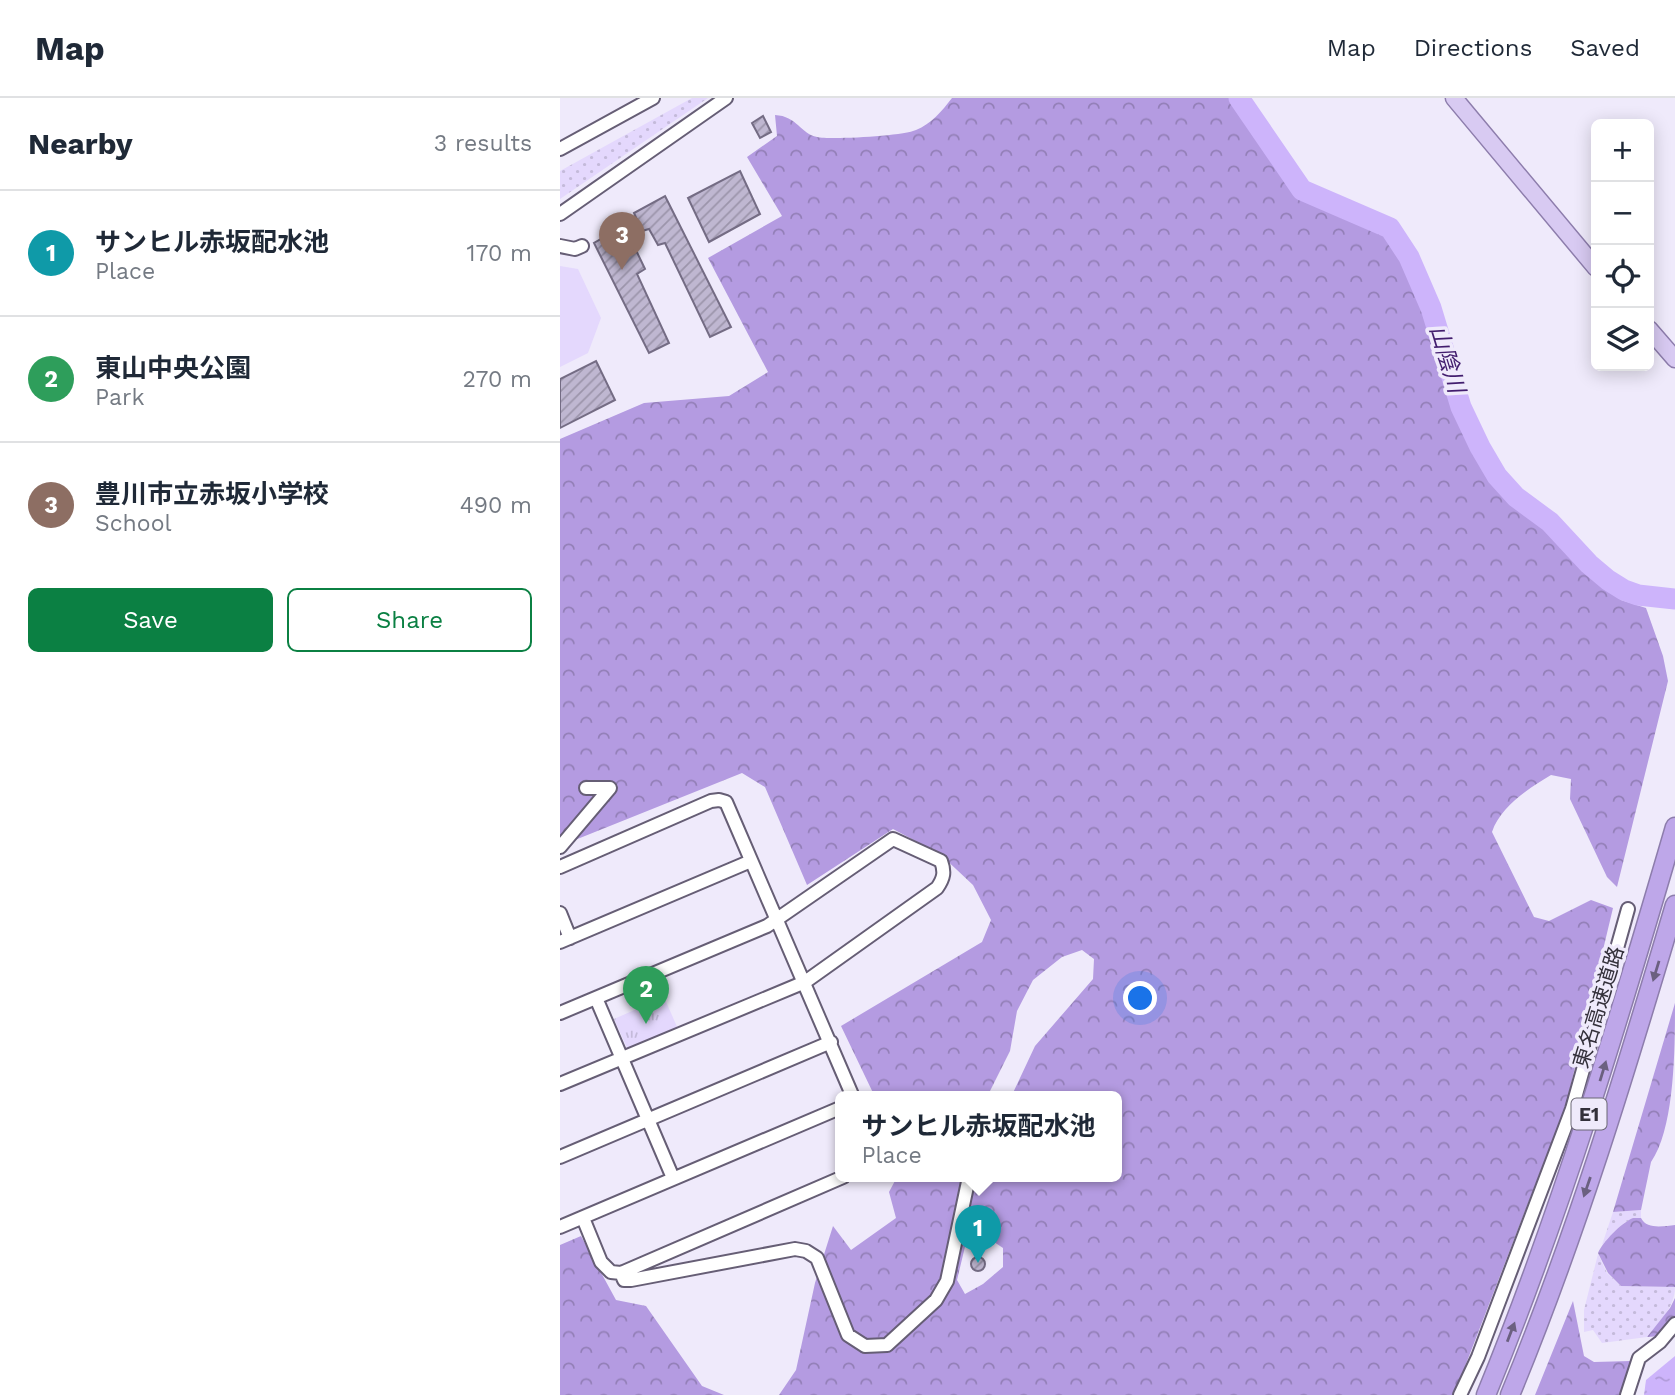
<!DOCTYPE html>
<meta charset="utf-8">
<style>
:root{--surface:#fff;--page:#f2f2f3;--text:#1f2937;--muted:#747a83;--line:#e0e1e3;--accent:#0b8043}
body{margin:0;font-family:"Work Sans","Noto Sans JP",sans-serif;background:var(--page);color:var(--text)}
.controls{position:absolute;right:21px;top:21px;display:grid;overflow:hidden;border-radius:10px;box-shadow:0 4px 18px #0003}
.controls button{width:63px;height:63px;display:grid;place-items:center;padding:0;border:0;border-bottom:2px solid var(--line);background:var(--surface);color:var(--text);font:35px sans-serif}
.you{position:absolute;left:581px;top:901px;width:24px;height:24px;margin:-18px;border:5px solid #fff;border-radius:50%;background:#1a73e8;box-shadow:0 0 0 10px #1a73e833}
.badge{display:grid;place-items:center;width:46px;height:46px;border-radius:50%;background:var(--accent);color:#fff;font-size:23px;font-weight:700}
.pin{position:absolute;translate:-50% -58px;filter:drop-shadow(0 2px 4px #0008)}
.pin::after{content:'';position:absolute;top:37px;width:24px;height:21px;background:inherit;clip-path:polygon(0 0,100% 0,50% 100%)}
.popup{position:absolute;left:275px;top:993px;width:287px;height:91px;box-sizing:border-box;display:grid;place-content:center;border-radius:10px;background:var(--surface);filter:drop-shadow(0 2px 5px #0005);font-size:23px;white-space:nowrap;color:var(--muted)}
.popup b{font-size:26px;color:var(--text)}
.popup::after{content:'';position:absolute;left:50%;top:100%;margin-left:-14px;border:14px solid transparent;border-top-color:var(--surface)}
.list{margin:0;padding:0;list-style:none}
h2{display:flex;justify-content:space-between;align-items:center;height:91px;margin:0;padding:0 28px;font-size:30px}
h2 small{font-size:23px;font-weight:400;color:var(--muted)}
.list li{display:grid;grid-template-columns:46px 1fr auto;gap:21px;align-items:center;box-sizing:border-box;height:126px;padding:0 28px;border-top:2px solid var(--line)}
.list b{display:block;font-size:26px;white-space:nowrap}
.list p{margin:0;font-size:23px;white-space:nowrap;color:var(--muted)}
.list em{font-size:23px;font-style:normal;color:var(--muted)}
.actions{display:flex;gap:14px;padding:21px 28px}
.actions a{flex:1;padding:16px 0;border:2px solid var(--accent);border-radius:10px;text-align:center;font-size:24px;color:var(--accent)}
.actions .main{background:var(--accent);color:#fff}
.icon{flex:none;width:38px;height:38px;fill:none;stroke:currentColor;stroke-width:2;stroke-linecap:round;stroke-linejoin:round}
.map{position:relative;flex:none;width:1115px;height:1297px;overflow:hidden}
header{display:flex;align-items:center;gap:42px;box-sizing:border-box;height:98px;padding:0 35px;background:var(--surface);border-bottom:2px solid var(--line)}
header strong{font-size:33px}
nav{display:flex;gap:38px;margin-inline-start:auto;font-size:24px}
main{display:flex}
aside{flex:1;background:var(--surface)}
.map>svg:first-child{display:block}
</style>
<header>
<strong>Map</strong>
<nav><a>Map</a><a>Directions</a><a>Saved</a></nav>
</header>
<main>
<aside>
<h2>Nearby<small>3 results</small></h2>
<ul class="list">
<li><span class="badge" style="background:#0f9aa8">1</span><div><b>サンヒル赤坂配水池</b><p>Place</p></div><em>170 m</em></li>
<li><span class="badge" style="background:#2e9e5b">2</span><div><b>東山中央公園</b><p>Park</p></div><em>270 m</em></li>
<li><span class="badge" style="background:#8d6e63">3</span><div><b>豊川市立赤坂小学校</b><p>School</p></div><em>490 m</em></li>
</ul>
<div class="actions"><a class="main">Save</a><a>Share</a></div>
</aside>
<div class="map">
<svg width="1115" height="1297" viewBox="0 0 1115 1297">
<defs>
<pattern id="grass-dots" width="8" height="8" patternUnits="userSpaceOnUse" patternTransform="scale(1.75)"><rect width="8" height="8" fill="#e4d8fd"/><path d="M2 2h.1M6 6h.1" fill="none" stroke="#c4bada" stroke-width="1.8" stroke-linecap="round"/></pattern>
<pattern id="forest-crowns" width="20" height="18" patternUnits="userSpaceOnUse" patternTransform="scale(1.75)"><rect width="20" height="18" fill="#b49be1"/><path d="M2 6a3 3 0 1 1 6 0M12 15a3 3 0 1 1 6 0" fill="none" stroke="#937fb7"/></pattern>
<pattern id="park-tufts" width="24" height="20" patternUnits="userSpaceOnUse" patternTransform="scale(1.75)"><rect width="24" height="20" fill="#e4d8fd"/><path d="M3 7l-1-3M5 7V3M7 7l1-3M15 17l-1-3M17 17v-4M19 17l1-3" fill="none" stroke="#c4bada"/></pattern>
<pattern id="water-ripples" width="26" height="14" patternUnits="userSpaceOnUse" patternTransform="scale(1.75)"><rect width="26" height="14" fill="#cdb4fb"/><path d="M2 4q2-2 4 0t4 0M15 11q2-2 4 0t4 0" fill="none" stroke="#b09bd8"/></pattern>
<pattern id="building-hatch" width="6" height="6" patternUnits="userSpaceOnUse" patternTransform="scale(1.75)"><rect width="6" height="6" fill="#bfb7d1"/><path d="M-1 1l2-2M0 6l6-6M5 7l2-2" fill="none" stroke="#9c95ab"/></pattern>
</defs>
<rect width="100%" height="100%" fill="#efeafb"/>
<path fill="url(#grass-dots)" d="M132 0H148L0 101V73Z
M1081 1112V1120C1060 1120 1056 1136 1042 1147L1053 1114Z
M1038 1156 1047 1175 1061 1188 1115 1189C1115 1209 1099 1224 1087 1239L1042 1245 1033 1232 1024 1234V1212Z"/>
<path fill="url(#forest-crowns)" fill-rule="evenodd" d="M392 0H672L723 72 750 104 829 137 849 172 867 216 894 309 917 361 949 403 985 429 1021 461 1061 502 1086 510 1103 558 1108 583 1057 789 1047 779 1010 701 1011 681 991 677C969 690 940 709 932 734L974 819 989 823 1031 802 1053 810 1006 1007 894 1297H219L236 1272 255 1185 273 1128 291 1152 336 1120 329 1094 337 1079H556V999H451L475 948 533 881 534 861 522 852 502 859 473 882 457 913 450 953 427 999H315L281 928 422 844 431 822 413 787 380 756 333 731 247 787 205 689 182 675 0 748V341L84 305 169 298 208 274 148 160 222 118 187 59 217 38 215 17C237 18 241 36 257 39 271 42 343 38 356 32 371 26 382 13 392 0ZM410 1128 443 1150V1169L423 1186 405 1196 397 1182Z
M1115 905C1115 949 1115 1030 1091 1064L1081 1112 1053 1114Z
M1073 1120H1081C1087 1132 1104 1128 1115 1127V1189L1061 1188 1048 1175 1038 1155C1043 1144 1061 1125 1073 1120Z
M21 1138 56 1202 86 1208 142 1288 164 1297H0V1147Z
M1115 1200V1221L1101 1238 1087 1239 1110 1210Z
M1013 1203 1024 1258 1034 1264 1071 1263 1063 1297H975Z"/>
<path fill="url(#park-tufts)" d="M104 899 118 931 71 951 67 950 54 921Z"/>
<path fill="#e4d8fd" d="M0 168 18 171 41 220 28 255 0 269Z"/>
<path fill="url(#water-ripples)" d="M1115 1258V1297H1084L1086 1282Z"/>
<g fill="none" stroke-linecap="round" stroke-linejoin="round">
<path stroke="#cdb4fb" stroke-width="21" d="M679 0 742 92 830 130 849 159 871 210 901 309 920 349 937 378 956 399 990 424 1029 466 1048 482 1064 492 1078 497 1115 501"/>
</g>
<path fill="url(#building-hatch)" stroke="#746c84" stroke-width="2" d="M203 18 211 34 200 40 192 25Z
M180 73 200 116 149 144 128 100Z
M105 98 171 229 150 239 105 145 98 147 89 131 82 133 74 115Z
M55 133 65 151 74 148 85 171 77 176 109 245 89 255 34 145Z
M36 263 55 302 0 330V281Z
M411 1166a7 7 0 1 1 14 0a7 7 0 1 1-14 0Z"/>
<g fill="none" stroke-linecap="round" stroke-linejoin="round">
<g stroke="#665e75" stroke-width="16">
<path id="minor" d="M0 51 93 0
M0 116 166 0
M0 148 15 151 22 148
M0 749 50 690H26
M0 769 151 703 159 702 166 704 293 999
M0 815 10 840
M0 844 191 763
M36 900 113 1080
M0 915 207 828 333 741 381 763C385 774 384 780 377 790L245 884 0 986
M0 1059 271 944
M23 1120 41 1164 51 1174 61 1175 283 1079
M0 1129 280 1010
M61 1175 64 1182H71L235 1151 246 1153 257 1160 288 1237 305 1248 327 1247 376 1202 387 1183 409 1079
M900 1297 918 1259 1012 1011 1068 811
M1067 1297 1079 1260 1100 1244 1115 1226"/>
</g>
<g stroke="#8d7dac" stroke-width="19">
<path id="major" d="M894 0 1036 170
M1089 231 1115 261"/>
</g>
<g stroke="#8d7dac" stroke-width="21">
<path id="highway" d="M926 1297C1002 1112 1059 921 1115 729
M950 1297C1016 1138 1066 972 1115 807"/>
</g>
<use href="#minor" stroke="#fff" stroke-width="12"/>
<use href="#major" stroke="#d8caf2" stroke-width="16"/>
<use href="#highway" stroke="#bea7e9" stroke-width="18"/>
</g>
<defs><path id="oneway-solid" d="M-6-.8H1V-3.2L6.5 0L1 3.2V.8H-6Z" transform="scale(1.75)"/></defs>
<g fill="#6b6080">
<use href="#oneway-solid" transform="translate(1096 873) rotate(107)"/>
<use href="#oneway-solid" transform="translate(1043 973) rotate(-73)"/>
<use href="#oneway-solid" transform="translate(1027 1089) rotate(109)"/>
<use href="#oneway-solid" transform="translate(951 1234) rotate(-69)"/>
</g>
<g text-anchor="middle" dominant-baseline="central" stroke-width="7" stroke-linejoin="round" paint-order="stroke">
<rect fill="#efeafb" stroke="#6b6874" stroke-width="2" x="1011.5" y="1000.5" width="35" height="31" rx="5"/>
<g font-size="19" font-weight="bold" fill="#33303a">
<text x="1029" y="1016">E1</text>
</g>
<g font-size="21" fill="#33303a" stroke="#efeafb">
<text transform="translate(1038 909) rotate(-73)">東名高速道路</text>
</g>
<g font-size="23" font-style="italic" fill="#421d6e" stroke="#efeafb">
<text transform="translate(887 261) rotate(73)">山陰川</text>
</g>
</g>
</svg>
<div class="controls">
<button>+</button>
<button>−</button>
<button><svg class="icon" aria-label="locate" viewBox="0 0 24 24"><circle cx="12" cy="12" r="6"/><path d="M12 2v4M12 18v4M2 12h4M18 12h4"/></svg></button>
<button><svg class="icon" aria-label="layers" viewBox="0 0 24 24"><path d="M12 4l9 5-9 5-9-5zM3 14l9 5 9-5"/></svg></button>
</div>
<div class="you"></div>
<div class="pin badge" style="left:418px;top:1165px;background:#0f9aa8">1</div>
<div class="popup"><b>サンヒル赤坂配水池</b>Place</div>
<div class="pin badge" style="left:86px;top:926px;background:#2e9e5b">2</div>
<div class="pin badge" style="left:62px;top:172px;background:#8d6e63">3</div>
</div>
</main>
